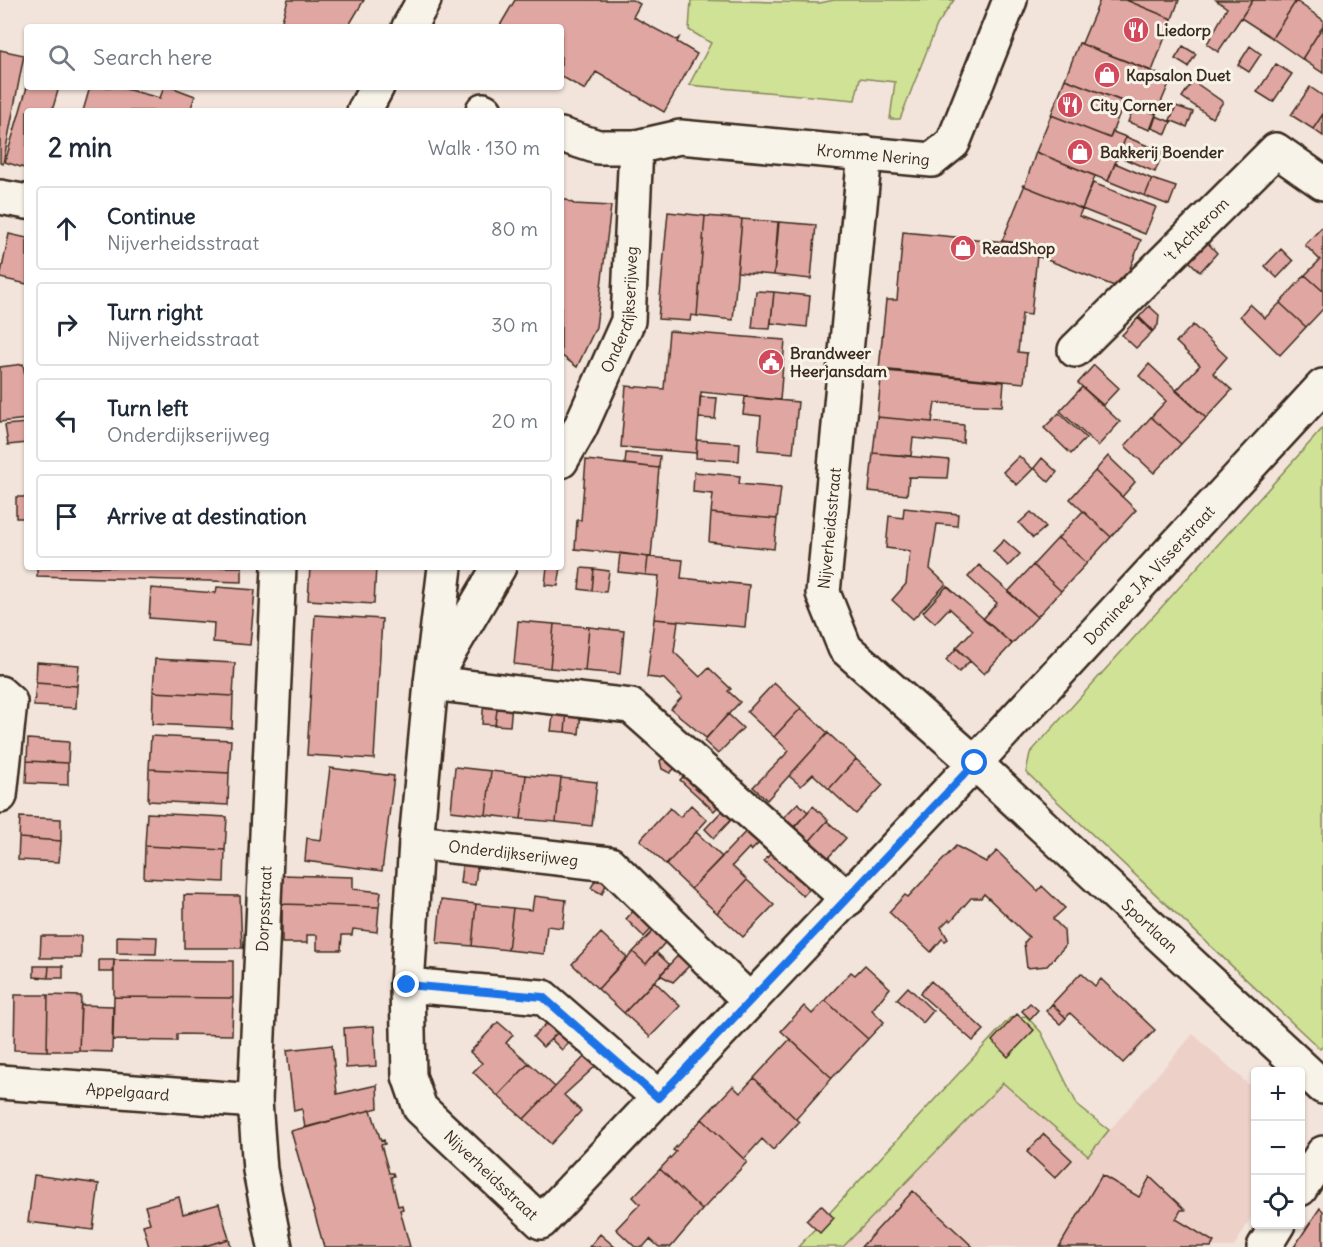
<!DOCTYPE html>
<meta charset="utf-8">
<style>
:root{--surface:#fff;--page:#f2f2f3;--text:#1f2937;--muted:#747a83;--line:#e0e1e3}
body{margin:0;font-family:Delius,sans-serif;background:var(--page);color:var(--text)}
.controls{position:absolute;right:18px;bottom:18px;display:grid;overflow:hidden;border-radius:6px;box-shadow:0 2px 4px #0004}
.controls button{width:54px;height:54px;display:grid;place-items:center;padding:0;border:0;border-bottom:2px solid var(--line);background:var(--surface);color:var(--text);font:30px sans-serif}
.stop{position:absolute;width:18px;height:18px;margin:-14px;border:4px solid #1a73e8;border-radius:50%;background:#fff}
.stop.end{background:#1a73e8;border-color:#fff;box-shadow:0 2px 6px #0008}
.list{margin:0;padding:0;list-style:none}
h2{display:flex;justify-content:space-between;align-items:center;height:78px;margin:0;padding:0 24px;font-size:26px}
h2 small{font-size:20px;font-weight:400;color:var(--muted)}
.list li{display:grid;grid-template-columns:39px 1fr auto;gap:18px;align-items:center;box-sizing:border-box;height:84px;margin:0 12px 12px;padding:0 12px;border:2px solid var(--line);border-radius:6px}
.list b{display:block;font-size:22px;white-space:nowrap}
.list p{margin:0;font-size:20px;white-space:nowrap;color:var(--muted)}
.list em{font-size:20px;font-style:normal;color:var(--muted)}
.icon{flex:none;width:33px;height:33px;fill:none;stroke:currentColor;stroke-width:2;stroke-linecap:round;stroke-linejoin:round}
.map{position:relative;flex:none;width:1323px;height:1247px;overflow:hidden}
.search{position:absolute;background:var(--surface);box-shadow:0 2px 4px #0004;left:24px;top:24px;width:540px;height:66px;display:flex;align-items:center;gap:15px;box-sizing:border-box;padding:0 21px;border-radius:6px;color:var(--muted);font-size:22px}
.panel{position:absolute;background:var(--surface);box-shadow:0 2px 4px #0004;left:24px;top:108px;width:540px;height:462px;border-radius:6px}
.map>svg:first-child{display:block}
</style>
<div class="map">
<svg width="1323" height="1247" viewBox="0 0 1323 1247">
<rect width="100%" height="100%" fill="#f2e4da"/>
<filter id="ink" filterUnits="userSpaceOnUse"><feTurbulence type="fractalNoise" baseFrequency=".0167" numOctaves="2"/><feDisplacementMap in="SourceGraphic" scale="12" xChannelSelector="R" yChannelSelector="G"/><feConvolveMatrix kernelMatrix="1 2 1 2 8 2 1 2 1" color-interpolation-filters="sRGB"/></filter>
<g filter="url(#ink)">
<path fill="#edd1c9" d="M1193 1034 1255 1090V1211L1234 1247H843L1003 1083 1088 1155Z"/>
<path fill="#cfe296" stroke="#85865a" stroke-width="1.5" d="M691 0 820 3 834 0H954L937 25 900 119H890L895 82 860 78 855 100 689 85 711 43 689 30Z
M1323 428V1046L1320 1049 1026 772 1030 753Z
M1026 1016 1041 1032 1078 1106 1109 1130 1088 1156 1003 1083 843 1247H798L1010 1018Z"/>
<path fill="#e0a6a1" stroke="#3b2a1e" stroke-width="1.5" d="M288 0H364L348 27H280Z
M515 0H633L640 4 633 17 676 40 679 38 677 42 697 54 664 112 596 72 585 90 561 76V27H499Z
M1100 0H1126L1172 19 1152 71 1079 43H1082Z
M1126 0H1179L1172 19Z
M1216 0H1253L1218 52 1207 44 1227 8Z
M1253 0 1296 1 1272 38 1241 18Z
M1296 1 1323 20V26L1302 59 1272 38Z
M1323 26V73L1302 59Z
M1079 43 1171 79 1156 114 1065 79Z
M1183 46 1196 54 1188 67 1175 59Z
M1250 46 1261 54 1249 72 1238 65Z
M0 50 24 55 3 164 0 163Z
M1276 64 1292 74 1273 102 1257 92Z
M1065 79 1124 102 1110 138 1051 115Z
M1193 81 1223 102 1212 118 1182 97Z
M27 87H59L52 111H27V169L5 162Z
M90 87H118L160 98 164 87H171L195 96 190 111H83Z
M1310 87 1323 96V114L1313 129 1291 115Z
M1134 106 1156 114 1150 130 1128 122Z
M1176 106 1193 112 1187 127 1170 120Z
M1323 114V136L1313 129Z
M1051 115 1110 138 1113 132 1126 137 1108 181 1036 152Z
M1156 116 1171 122 1166 134 1152 128Z
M1126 137 1163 152 1155 172 1118 156Z
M1036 152 1095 176 1082 209 1022 185H1025Z
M1115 163 1152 179 1145 196 1108 181Z
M1152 179 1176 187 1169 205 1145 196Z
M1093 183 1156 207 1145 234 1082 209Z
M1022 185 1082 209 1079 216 1141 240 1122 289 1037 256 1038 245 1002 241 1024 187Z
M561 197 574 204 611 206 596 327 577 367 561 355Z
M668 212 705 216 697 316 691 315 690 321 658 319Z
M705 216 742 219 733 320 697 316Z
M742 219 778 222 774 275 737 272Z
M779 222 816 225 811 279 774 275Z
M1323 226V291L1305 275 1320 260 1305 245Z
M903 232 1038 245 1031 315 1022 314 1018 352 1027 353 1024 383 879 369 886 300H897Z
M9 234 27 238V284L0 278Z
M1207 242 1217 253 1200 272 1189 261Z
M1281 249 1293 261 1277 278 1265 266Z
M1305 275 1323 291V309L1306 327 1280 303Z
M756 291 774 292 770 329 752 328Z
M774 292 810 296 807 327 771 323Z
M1280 303 1306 327 1280 355 1240 316 1250 304 1265 318Z
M1149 306 1159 315 1158 325 1153 331 1139 317Z
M1138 318 1152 332 1136 348 1122 335Z
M1193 325 1227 357 1213 373 1232 390 1206 418 1176 391 1200 365 1176 342Z
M669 331 785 340 780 400 701 392 696 453 621 447 626 386 664 389Z
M23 364 27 385V419L0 422V367Z
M1149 364 1206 418 1181 444 1151 417 1166 401 1139 376Z
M1094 365 1119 388 1103 405 1078 383Z
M886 371 1004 382 1002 406 935 403 932 422 877 417 881 379 885 380Z
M1082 387 1120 422 1098 446 1060 411Z
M700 397 717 398 715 419 699 418Z
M745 397 798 402 793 453 758 450 761 416 743 414Z
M1059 413 1086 438 1071 454 1044 428Z
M877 417 964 425 963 443 913 438 911 456 873 453Z
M1151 417 1181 444 1154 473 1125 446Z
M27 423V443L8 445 5 425Z
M697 440 740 443 739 461 696 458Z
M626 453 660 456 659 468 625 464Z
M873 453 949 460 947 478 909 477 907 495 869 491Z
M1019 456 1033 469 1017 485 1003 472Z
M1108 456 1135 482 1122 497 1095 471Z
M1042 458 1057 472 1049 482 1034 468Z
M586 460 659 468 651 557 575 549 577 520H581Z
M1095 471 1136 510 1111 537 1070 499Z
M694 472 740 476 739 484 781 488 777 519 711 513 713 494 693 492Z
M16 497H27V518H16Z
M904 508 958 514 957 526 937 524 930 569 946 584 913 619 892 600 906 584 910 551 886 548 889 516 903 518Z
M1083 511 1111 537 1087 563 1058 538Z
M1031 512 1046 527 1033 538 1019 523Z
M711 513 777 519 774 549 709 542Z
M1058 538 1087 563 1061 591 1033 565Z
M1004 540 1020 554 1008 566 993 551Z
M620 553 648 557 646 575 618 572Z
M648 557 683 560 681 578 749 585 745 627 654 619 659 576 646 575Z
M979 565 1037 617 1012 644 983 619 997 603 968 577Z
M1033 565 1061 591 1037 617 1008 592Z
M37 567H242V582L37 576Z
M310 567H376L374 604 308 600Z
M547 567H561L558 586 545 585Z
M581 568 594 569 592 591 579 589Z
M594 569 609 571 606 592 592 591Z
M947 586 1012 644 984 674 956 648 973 630 949 608 935 623 923 612Z
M217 587 255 590 250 645 213 642 214 623 149 618 151 588 216 593Z
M315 615 382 619 374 759 307 755Z
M654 619 678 621 674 652 700 677 709 668 731 689 728 691 740 702 706 738 671 709 682 697 664 679 647 677Z
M518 621 554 624 550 668 514 664Z
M554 624 589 627 585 671 550 668Z
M589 627 624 631 620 674 585 671Z
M957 648 970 661 959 672 946 660Z
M155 659 235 663 233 696 153 692Z
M37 662 79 665 77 686 36 683Z
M36 683 77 686 76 708 34 706Z
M774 683 801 708 774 737 747 712Z
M153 692 233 696 232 728 152 724Z
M484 701 498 702 495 725 482 724Z
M498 702 512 704 510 726 495 725Z
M801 708 828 733 767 800 753 787 789 751 774 737Z
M554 709 567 710 565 732 551 731Z
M567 710 581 712 579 734 565 732Z
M728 714 743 728 718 754 704 741Z
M828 733 856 759 829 789 813 774 801 786 789 776Z
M151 736 231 740 229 773 149 769Z
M28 739 69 742 68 763 27 761Z
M666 755 677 766 670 773 662 769 660 761Z
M856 759 883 785 856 814 829 789Z
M27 761 68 763V785L26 783Z
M455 767 491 771 486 815 451 811Z
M330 768 394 776 382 871 305 861 307 838 321 840Z
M691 768 725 799 714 811 680 780Z
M149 769 229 773 228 805 148 801Z
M491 771 526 775 521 819 486 815Z
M526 775 561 778 556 822 521 819Z
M561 778 597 782 592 826 556 822Z
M798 803 808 812 789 832 779 822Z
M691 805 707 820 666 865 640 840 670 808 680 817Z
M813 806 828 820 807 844 792 830Z
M722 811 732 819 714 838 705 829Z
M147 813 227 817 225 850 145 846Z
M20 817 61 819V841L19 838Z
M827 821 846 838 825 861 807 844Z
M751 826 764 838 751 851 749 848 732 866 747 880 717 913 691 889Z
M696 832 722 857 691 889 666 865Z
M19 838 61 841 59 862 18 860Z
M145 846 225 850 224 882 144 878Z
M956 846 986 862 997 851 1038 891 1042 886 1065 908 1053 919 1064 930 1065 946 1047 966 1027 968 1024 943 1029 937 984 894 981 898H971L951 921 949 919 941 927 948 939 945 941 942 939 931 952 889 912 905 895 908 897Z
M775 849 813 885 803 896 764 861Z
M463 857 478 859 475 885 460 883Z
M282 875 353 877V889L381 892 379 907 282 904Z
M597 877 607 882 602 894 591 888Z
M747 880 774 905 743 937 717 913Z
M184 895 240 896 242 948H184Z
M534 896 566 900 563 928 547 926 544 954 508 950 513 908 532 910Z
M441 900 476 904 472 946 437 943Z
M282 904 379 907 377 932 353 929 352 935H342L341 950H317V935H307V943H282Z
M476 904 513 908 508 950 472 946Z
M636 908 655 925 644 937 626 919Z
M658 926 670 937 646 964 633 952Z
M601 933 627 957 598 989 572 964Z
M41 936H81V958H40Z
M117 936 157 937 156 954 117 953Z
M633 952 646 964 656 952 670 965 624 1013 598 989Z
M681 952 692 963 673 982 660 975Z
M99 960H114L113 972H99Z
M114 960 233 961V998L114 997Z
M865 965 890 988 872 1010 884 1022 868 1039 825 1000 851 972 855 975Z
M34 966H49L48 978 34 977Z
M49 966H63V978H48Z
M1081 973 1095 986 1101 979 1155 1030 1123 1063 1070 1013 1066 1018 1052 1004Z
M654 981 680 1006 650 1037 624 1013Z
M931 981 984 1030 973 1041 920 994Z
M908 987 933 1011 923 1023 897 999Z
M15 995H48L47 1051 14 1050Z
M48 995 81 996 79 1051H47Z
M114 997 233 998 232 1035 177 1034V1041L113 1040Z
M825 1000 868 1039 832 1078 781 1031 804 1006 812 1014Z
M1030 1003 1038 1010 1030 1019 1022 1011Z
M1052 1004 1066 1018 1060 1024 1046 1011Z
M81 1005 113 1006 112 1052 79 1051Z
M1017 1014 1034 1030 1008 1057 992 1041Z
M551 1019 562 1028 543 1047 533 1037Z
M498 1022 513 1035 506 1043 529 1063 498 1096 473 1072 482 1063 470 1052Z
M374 1026 376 1066 346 1068 344 1028Z
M562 1028 573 1039 562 1050 551 1039Z
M790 1039 832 1078 796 1119 754 1078Z
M332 1045 337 1094 377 1085 378 1108 305 1128 302 1109 294 1111 287 1050Z
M588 1053 599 1063 564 1095 581 1111 551 1144 524 1119Z
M529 1063 555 1087 524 1119 498 1096Z
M754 1078 799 1122 773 1150 762 1139 744 1159 702 1119 733 1086 740 1093Z
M371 1110 381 1141 384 1140 385 1144 381 1145 389 1173H393L394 1176 391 1177 398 1206 402 1205 403 1209 400 1210 410 1247H324L291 1131Z
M702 1119 747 1162 702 1210 660 1169 676 1152 673 1150Z
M1044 1134 1072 1160 1055 1178 1027 1152Z
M660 1169 702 1210 671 1247H659L650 1239 643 1247H635L616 1229 640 1204 633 1197Z
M34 1175 99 1184 93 1230 28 1222Z
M1102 1175 1139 1197 1150 1177 1185 1210H1181L1176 1219 1214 1242 1211 1247H1059Z
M913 1191 973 1247H861Z
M179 1197 183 1214 219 1204 229 1239 201 1247H149L143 1225 150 1223 145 1206Z
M821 1205 834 1218 820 1233 806 1220Z
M1320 1208 1323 1211V1247H1294Z
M600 1234 615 1247H589Z
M229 1239 231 1247H201Z"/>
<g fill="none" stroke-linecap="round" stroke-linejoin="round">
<g stroke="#3b2a1e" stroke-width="38">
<g id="street">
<path d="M483 110 485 111"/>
<path id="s1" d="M561 135 598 147H636L680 137 932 160 953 143 1010 0"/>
<path id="s2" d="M1075 350 1276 150 1323 183"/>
<path id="s3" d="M1323 386 975 763 1323 1087"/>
<path id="s4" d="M561 461 580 428 628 321 636 147"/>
<path d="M445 567 431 683 631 706 848 899"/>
<path id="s5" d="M499 567 431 683 416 842 407 985 409 1076 420 1108 541 1222 975 763 845 648 823 593 865 153"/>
<path d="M0 693 10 702 0 796"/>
<path id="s6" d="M416 842 610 864 750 1001"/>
<path d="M407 985 543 997 658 1097"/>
<path id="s7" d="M0 1082 255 1101"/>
<path d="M1300 1189 1323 1153"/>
<path d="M1264 1247 1278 1224"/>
</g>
</g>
<g stroke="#3b2a1e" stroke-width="38">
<g id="secondary">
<path d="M409 27 424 0"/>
<path d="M364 111 377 87"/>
<path d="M0 197 27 202"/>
<path id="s8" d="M275 1247 260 1170 255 1101 279 567"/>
</g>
</g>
<use href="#street" stroke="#f7f3e8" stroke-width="33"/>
<use href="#secondary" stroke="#f7f3e8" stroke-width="33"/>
</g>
</g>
<g fill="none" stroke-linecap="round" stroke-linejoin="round" filter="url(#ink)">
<path stroke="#1a73e8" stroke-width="8" d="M407 985 543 997 658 1098 975 763"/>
</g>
<defs>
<g id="restaurant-disc" transform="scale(1.35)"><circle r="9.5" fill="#d1495b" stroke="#f7f3e8"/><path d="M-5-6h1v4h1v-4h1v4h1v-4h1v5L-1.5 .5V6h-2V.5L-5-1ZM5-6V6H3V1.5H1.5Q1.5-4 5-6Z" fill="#fff"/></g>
<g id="shop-disc" transform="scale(1.35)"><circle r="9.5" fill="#d1495b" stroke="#f7f3e8"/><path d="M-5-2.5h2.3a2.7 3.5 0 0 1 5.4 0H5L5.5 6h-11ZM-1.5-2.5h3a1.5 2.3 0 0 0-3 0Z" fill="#fff"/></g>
<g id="civic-disc" transform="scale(1.35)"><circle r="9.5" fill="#d1495b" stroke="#f7f3e8"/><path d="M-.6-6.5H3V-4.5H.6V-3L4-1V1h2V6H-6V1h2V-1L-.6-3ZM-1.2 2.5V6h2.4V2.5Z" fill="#fff"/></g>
</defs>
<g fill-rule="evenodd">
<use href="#restaurant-disc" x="1136" y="30"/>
<use href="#shop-disc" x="1107" y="75"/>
<use href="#restaurant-disc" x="1070" y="105"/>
<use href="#shop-disc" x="1080" y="152"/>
<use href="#shop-disc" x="963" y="248"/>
<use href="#civic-disc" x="771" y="362"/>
</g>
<g text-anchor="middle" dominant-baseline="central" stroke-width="6" stroke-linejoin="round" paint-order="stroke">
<g font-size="16" font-weight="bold" fill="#3b2a1e" stroke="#f7f3e8" text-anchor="start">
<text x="1156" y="30">Liedorp</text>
<text x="1126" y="75">Kapsalon Duet</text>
<text x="1090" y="105">City Corner</text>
<text x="1100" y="152">Bakkerij Boender</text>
<text x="982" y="248">ReadShop</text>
<text x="790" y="353">Brandweer<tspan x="790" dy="18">Heerjansdam</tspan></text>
</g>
<g font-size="16" fill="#3b2a1e" stroke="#f7f3e8">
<text stroke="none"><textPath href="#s1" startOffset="316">Kromme Nering</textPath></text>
<text stroke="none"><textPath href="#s2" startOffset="171">'t Achterom</textPath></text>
<text stroke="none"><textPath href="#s4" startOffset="165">Onderdijkserijweg</textPath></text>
<text stroke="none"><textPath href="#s5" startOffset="1658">Nijverheidsstraat</textPath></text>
<text transform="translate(1149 575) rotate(-47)">Dominee J.A. Visserstraat</text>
<text stroke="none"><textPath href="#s6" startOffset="98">Onderdijkserijweg</textPath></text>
<text stroke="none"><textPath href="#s8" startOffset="340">Dorpsstraat</textPath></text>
<text stroke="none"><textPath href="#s3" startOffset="752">Sportlaan</textPath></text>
<text stroke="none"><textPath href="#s7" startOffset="128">Appelgaard</textPath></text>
<text stroke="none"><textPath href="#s5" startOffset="660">Nijverheidsstraat</textPath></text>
</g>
</g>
</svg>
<div class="controls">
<button>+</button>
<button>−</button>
<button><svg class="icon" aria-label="locate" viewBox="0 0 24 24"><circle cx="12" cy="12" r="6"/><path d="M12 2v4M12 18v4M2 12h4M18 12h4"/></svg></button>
</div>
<div class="stop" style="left:975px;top:763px"></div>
<div class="stop end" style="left:407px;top:985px"></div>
<div class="search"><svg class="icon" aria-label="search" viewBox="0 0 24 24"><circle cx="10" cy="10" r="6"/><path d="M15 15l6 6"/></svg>Search here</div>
<section class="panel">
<h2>2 min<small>Walk · 130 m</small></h2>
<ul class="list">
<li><svg class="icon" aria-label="ahead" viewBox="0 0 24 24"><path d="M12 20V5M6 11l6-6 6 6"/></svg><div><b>Continue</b><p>Nijverheidsstraat</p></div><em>80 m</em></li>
<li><svg class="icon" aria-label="right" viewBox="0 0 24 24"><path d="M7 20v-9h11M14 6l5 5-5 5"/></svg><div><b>Turn right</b><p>Nijverheidsstraat</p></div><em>30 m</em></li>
<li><svg class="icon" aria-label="left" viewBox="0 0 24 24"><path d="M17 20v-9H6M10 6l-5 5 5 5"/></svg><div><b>Turn left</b><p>Onderdijkserijweg</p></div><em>20 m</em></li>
<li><svg class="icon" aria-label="arrive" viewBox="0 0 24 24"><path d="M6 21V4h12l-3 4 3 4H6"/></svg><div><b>Arrive at destination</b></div></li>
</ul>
</section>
</div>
